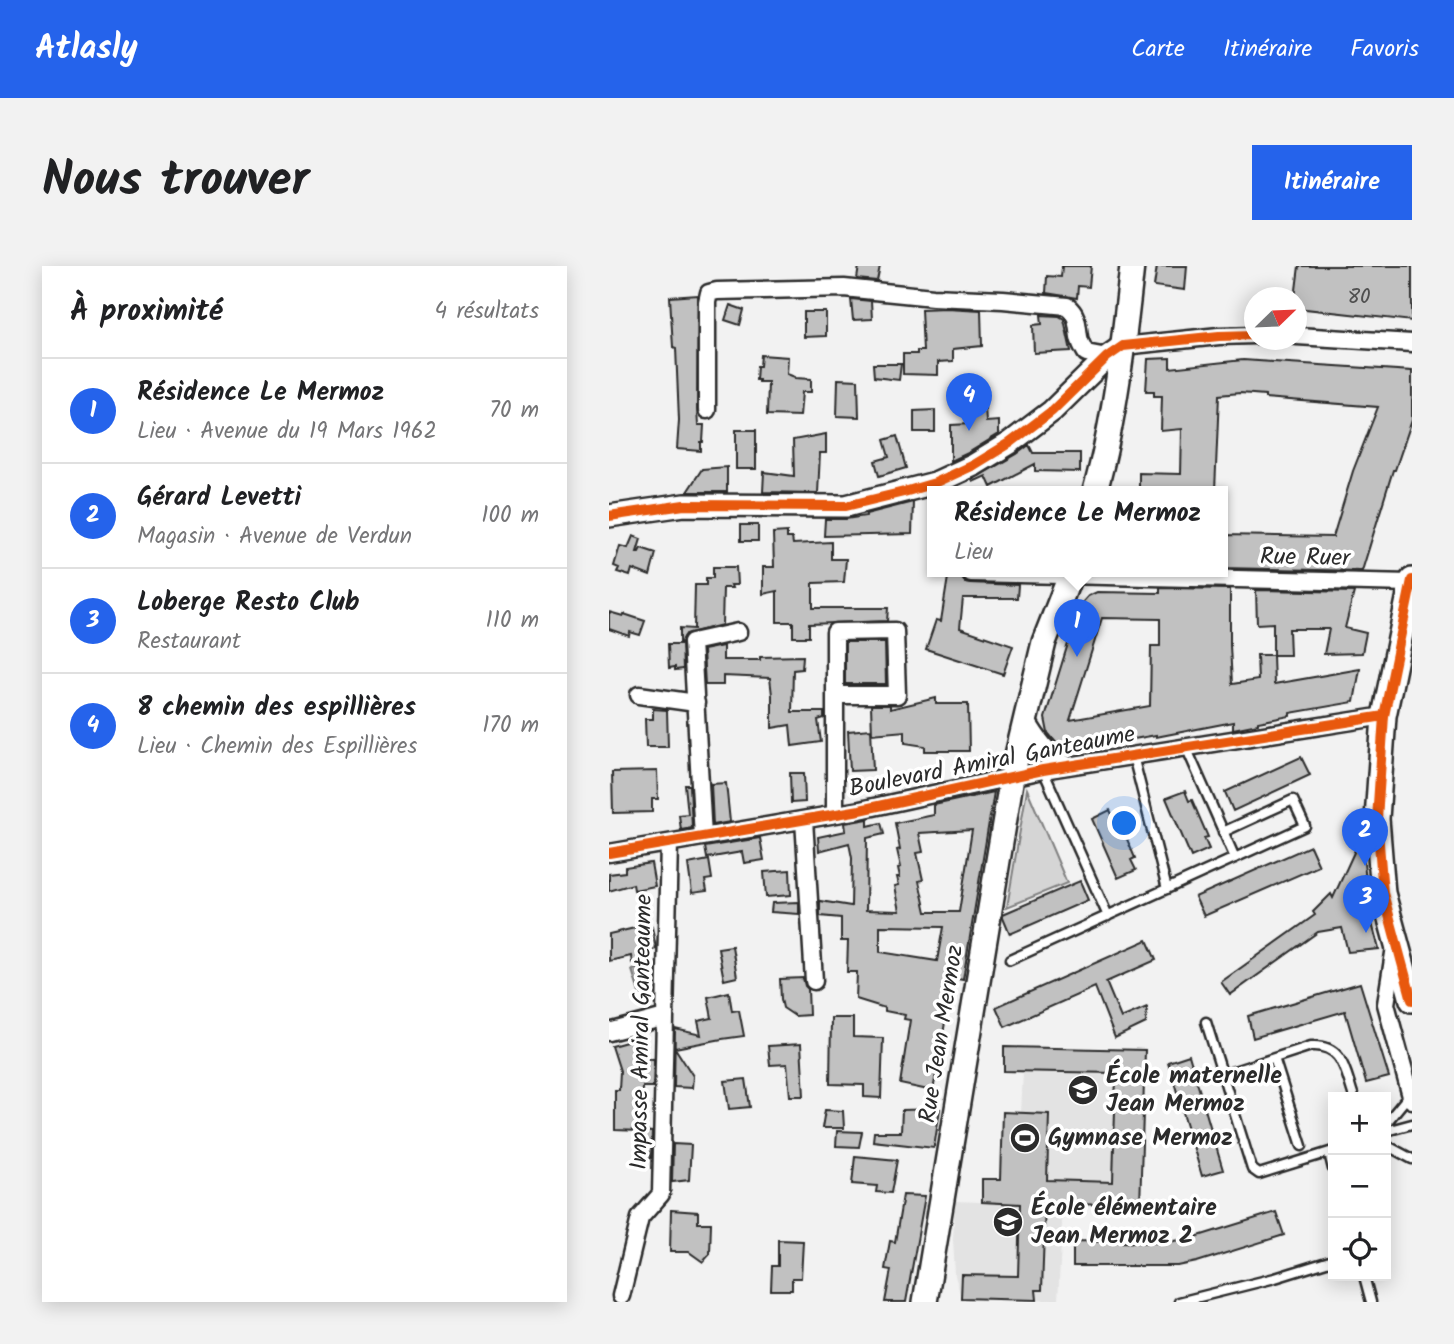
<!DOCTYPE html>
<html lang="fr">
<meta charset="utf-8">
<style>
:root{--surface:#fff;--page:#f2f2f2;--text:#202124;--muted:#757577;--line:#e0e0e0;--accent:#2563eb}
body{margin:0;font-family:Kalam,sans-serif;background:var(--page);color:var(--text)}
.controls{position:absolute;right:21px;bottom:21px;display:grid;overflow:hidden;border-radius:0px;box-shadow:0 4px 18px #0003}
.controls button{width:63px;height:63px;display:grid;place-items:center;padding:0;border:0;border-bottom:2px solid var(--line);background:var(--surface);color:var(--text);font:35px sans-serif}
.compass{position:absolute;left:635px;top:21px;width:63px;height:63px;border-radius:50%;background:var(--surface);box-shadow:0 4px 18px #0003;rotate:67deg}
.you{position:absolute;left:516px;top:558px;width:24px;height:24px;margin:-18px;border:5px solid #fff;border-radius:50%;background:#1a73e8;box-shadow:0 0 0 10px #1a73e833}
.badge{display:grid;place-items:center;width:46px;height:46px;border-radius:50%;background:var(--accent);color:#fff;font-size:23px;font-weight:700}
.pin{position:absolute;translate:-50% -58px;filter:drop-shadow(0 2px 4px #0008)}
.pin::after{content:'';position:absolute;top:37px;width:24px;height:21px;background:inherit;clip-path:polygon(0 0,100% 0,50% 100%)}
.popup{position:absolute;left:318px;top:220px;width:301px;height:91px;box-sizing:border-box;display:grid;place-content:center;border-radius:0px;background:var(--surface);filter:drop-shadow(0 2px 5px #0005);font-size:23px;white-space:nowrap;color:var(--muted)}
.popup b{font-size:26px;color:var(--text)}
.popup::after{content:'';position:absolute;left:50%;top:100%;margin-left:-14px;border:14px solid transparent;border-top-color:var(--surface)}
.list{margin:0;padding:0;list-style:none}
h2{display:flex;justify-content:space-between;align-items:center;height:91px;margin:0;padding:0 28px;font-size:30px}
h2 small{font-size:23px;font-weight:400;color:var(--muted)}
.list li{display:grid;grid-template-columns:46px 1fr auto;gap:21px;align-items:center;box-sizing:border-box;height:105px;padding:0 28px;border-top:2px solid var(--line)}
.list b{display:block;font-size:26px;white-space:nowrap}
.list p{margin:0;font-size:23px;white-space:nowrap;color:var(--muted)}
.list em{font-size:23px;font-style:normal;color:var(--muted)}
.icon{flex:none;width:38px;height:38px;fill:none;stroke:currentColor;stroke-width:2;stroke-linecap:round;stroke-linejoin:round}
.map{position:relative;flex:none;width:803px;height:1036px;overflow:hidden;border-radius:0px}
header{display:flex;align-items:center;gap:42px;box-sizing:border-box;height:98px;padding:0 35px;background:var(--accent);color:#fff}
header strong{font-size:33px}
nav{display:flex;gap:38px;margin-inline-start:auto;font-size:24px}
.intro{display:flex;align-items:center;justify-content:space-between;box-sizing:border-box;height:168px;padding:0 42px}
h1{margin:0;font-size:49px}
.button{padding:18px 32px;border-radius:0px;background:var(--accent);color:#fff;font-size:24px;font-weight:700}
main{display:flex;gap:42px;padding:0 42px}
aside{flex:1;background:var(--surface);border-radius:0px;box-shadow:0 4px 18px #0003}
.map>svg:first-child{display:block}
</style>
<header>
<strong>Atlasly</strong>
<nav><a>Carte</a><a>Itinéraire</a><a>Favoris</a></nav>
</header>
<div class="intro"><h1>Nous trouver</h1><a class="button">Itinéraire</a></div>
<main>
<aside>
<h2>À proximité<small>4 résultats</small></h2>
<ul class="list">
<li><span class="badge">1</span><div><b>Résidence Le Mermoz</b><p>Lieu · Avenue du 19 Mars 1962</p></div><em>70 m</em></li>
<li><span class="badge">2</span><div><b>Gérard Levetti</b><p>Magasin · Avenue de Verdun</p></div><em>100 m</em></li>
<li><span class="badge">3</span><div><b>Loberge Resto Club</b><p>Restaurant</p></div><em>110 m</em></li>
<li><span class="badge">4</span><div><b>8 chemin des espillières</b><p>Lieu · Chemin des Espillières</p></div><em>170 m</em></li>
</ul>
</aside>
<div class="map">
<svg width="803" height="1036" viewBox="0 0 803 1036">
<rect width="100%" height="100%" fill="#f2f2f2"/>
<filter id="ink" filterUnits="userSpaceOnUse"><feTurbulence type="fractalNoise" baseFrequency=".0143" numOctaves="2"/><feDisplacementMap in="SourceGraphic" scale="14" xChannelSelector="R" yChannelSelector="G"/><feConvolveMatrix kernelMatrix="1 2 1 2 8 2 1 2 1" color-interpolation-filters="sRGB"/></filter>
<g filter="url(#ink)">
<path fill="#e3e3e3" d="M395 781 536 784 531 940 454 938 449 1035 352 1032 346 1009 344 974 346 935 372 936 373 913H395L438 902 440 848 412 847 414 806 395 805Z"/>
<path fill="#d5d5d5" stroke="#808080" stroke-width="2" d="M418 523 458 617 398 641Z"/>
<path fill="#ababab" stroke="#787878" stroke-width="2" d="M38 700 44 727 31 730 23 704Z"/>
<path fill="#c1c1c1" stroke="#2b2b2b" stroke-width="2" fill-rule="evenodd" d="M250 0H271L268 15 248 13Z
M453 0H482L480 21 469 20 468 32 437 27 438 10 452 11Z
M548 0H578L576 24 545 20Z
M690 0H803V55L688 42V32H686Z
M89 29 88 144 89 159H95L94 176H92V185L68 183 70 154 67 82 64 81 61 31Z
M242 33 262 35 263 53 244 54Z
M121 39 135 44 131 59 116 54Z
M338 42 372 44 373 80 344 83V95L329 96V109L294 108V88H308V85H314L312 43Z
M195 46H217V70L195 71Z
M432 49 450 50 455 53 462 85 425 87 424 59 433 58Z
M152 89 179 91 178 108 186 111V112L202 113V126H193L191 150 158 149 159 116H150V114H147L148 100H151Z
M561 92V102L634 94 803 105V154L786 204H784L753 305 613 302V269L724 271 744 205 769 141 656 132V129L631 127 610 129 606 225H539V223H530V207L572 208 573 163 552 165 553 130H545V125H537L539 93Z
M264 98H292L290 114 265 111Z
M229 113 249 114 250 151 228 150Z
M376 141 377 156 390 155V168L359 187 342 195V159L361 158V142Z
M326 144V166H305V145Z
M127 164H147V203H127Z
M217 168V187H211L209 227 154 226 155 206 185 210 184 174Z
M288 170 297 202 270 210 266 195 280 191 275 174Z
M420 179 424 187H471V206L426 205V198L382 221 377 210 364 216 363 214 408 188Z
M118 201V226H78L93 203Z
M304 236 303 268 215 270 216 253H237L257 250V248Z
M132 259H149V275H132Z
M178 266V272H183L184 278 222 276V293H237L235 316 204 317V342H279L278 355 200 358V371H184V356H168V325L154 328V301H165L164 267Z
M24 270 32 273 28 286H30L32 282 47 287 41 310 23 303 21 310 8 306 10 302 5 300 11 280 19 282Z
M104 301H127L128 319H122L123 322H114L113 359 77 368 73 376 74 403 66 404V401L60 402 59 378H71V362L85 363 86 319H97V312H104Z
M340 305H352L353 311 356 316 361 317 409 319 408 332H354L351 362 404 380 394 408 317 383 327 354 332 355Z
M551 322 621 323V379L623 418 649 414 648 389H664L665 418 751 403 745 436 681 447V450L649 456V458L624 463V456L547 471V469L465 484H460L449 479 439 467 436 452 471 339 479 330 488 326 551 327ZM493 352 551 353V380H542L541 440 461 454Z
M647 324 745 326 736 362 757 367 753 387 715 388 720 363H680L681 389H664V357L648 358Z
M0 346 14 350 15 348 36 355 31 369 21 366 20 370 0 363Z
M236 376H276L277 418H236Z
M114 380V394H151V391L194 390 193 403 184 404 183 446H215V452L209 454 212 476 183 480 181 459 163 462V429L161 412 114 410V419H96L94 384Z
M327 432V438H359L360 485H316V480L296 477V465L263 468 262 439H281V443Z
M44 443 58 444 59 481H37L36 453H44Z
M262 463 264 504 241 505 239 465Z
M692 491 701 509 624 545 616 526Z
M48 505 49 533H43V546L4 547 3 506Z
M181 507H195L196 536 182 537Z
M117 517 121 556 104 559 102 518Z
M76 519H81L83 562 72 564 70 549 79 548Z
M576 525 580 535 583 534 599 571 595 572 600 583 582 591 557 532Z
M385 526 354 713 344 711 324 825 291 818 301 754 295 753 296 749 276 745V742L247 733 248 706H238L239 675H232V652L211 650V635L242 640 243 592 240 577 210 585 209 571 237 565 236 557 259 553V560L272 557 275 568 258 572 257 644 291 645 286 620 290 619 288 611H291L289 602 292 601 288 584 291 583 286 557 325 549V539ZM363 564 350 646H317L310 615 314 614 308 587 314 586 310 567ZM271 660 334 661 328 695 271 686Z
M501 544 506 555 510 554 526 592 522 594 527 604 509 612 483 553Z
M752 571 761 650 770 683 739 686 733 662 709 666 621 729 612 716 706 649 704 646 722 628 724 632Z
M151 572 155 594 135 597 133 586 98 592 96 581Z
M701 580 710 600 595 650 586 631Z
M100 594 103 613 96 614 98 625 83 627 79 598Z
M42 597 46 620 25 624 24 618 0 625V608L16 606V601Z
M181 604 182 629 157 631 155 606Z
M471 615 479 634 401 668 394 651V648Z
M190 636V648L162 646 163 637Z
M43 661 47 683 40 685 42 693 23 697 22 690 0 695V668L26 662 27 664Z
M538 674 547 694 497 716 512 752 538 741 537 757 506 772 486 721 396 761 387 741Z
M123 680 128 711 115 714 109 682Z
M194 712 196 720 199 723 200 749 186 750 174 742 172 733 171 713Z
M751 717 780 811 757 817 736 745 644 772 639 750Z
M120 726 123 745 130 744 135 770 113 773 66 782 84 810 83 822 65 821 66 763 92 769 89 755 103 752 99 731Z
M222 752H244V771L274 772 272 832 255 831V819L221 818Z
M21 775 26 792 45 793 44 821H34L33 865 43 866 42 892H31L32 865 6 864V824H10L11 805 3 780Z
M192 778 195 830H181L178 798 161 799 159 780Z
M395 781 536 784 531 940 436 937 433 1024H427L428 1034 352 1032 353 1009 409 1010 411 938 373 936V913H392L394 846 440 848 438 914 504 916 507 807 395 805Z
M580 789 614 904 593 910 559 796Z
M137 813 141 841 120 843 116 815Z
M331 843 325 882 264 875 265 866H292L293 844Z
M216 844 234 845 235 862H213Z
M228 865 253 866 250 881 227 880Z
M64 878 82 879 80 914 63 916Z
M246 890 288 894 282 927 267 926 268 920 243 918Z
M294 929 316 930 297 1036H276L282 1004 276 1003 281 975 286 976Z
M62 944 89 946V957H102L101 988 94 996 80 986H61Z
M667 946 675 969 588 996 569 1000H464V975L553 977 583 972Z
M169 974 194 975 192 1012H183V1024H162L163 1000H169Z"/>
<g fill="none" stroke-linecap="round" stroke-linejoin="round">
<g stroke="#2b2b2b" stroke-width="13">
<path id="service" d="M577 481 626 592
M524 490 558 623
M434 504 499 650
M401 694 696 560 684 534 614 566
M597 756 643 903 650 908 724 885
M665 792 693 880
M613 809 702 780C735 778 736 806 745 831
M777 857 801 828
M777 865 803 858
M777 879 803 893
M720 887 724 903
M755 1010 762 1036
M570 1036 666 1012 724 994"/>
</g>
<g stroke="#2b2b2b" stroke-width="21">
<path id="minor" d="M688 70 803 77
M514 80 610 70 646 69
M98 144V36L100 27 108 25 235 22 324 31 394 34 458 40C469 49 468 58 470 71 471 77 474 82 477 87L498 91
M362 307 802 317
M30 429 87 437
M417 453C429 474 438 486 459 500
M226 548V366L286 365 288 429H226
M195 554 205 715
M94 571 83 376 129 366
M0 587 251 544 434 504 775 450
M786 681 777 738 803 834
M0 766 56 751
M12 1030 31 952 52 928 60 577"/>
</g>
<g stroke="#2b2b2b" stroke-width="26">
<path id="tertiary" d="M0 250 75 239 237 240 326 217 365 199 401 177 443 145 498 91 514 80"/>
</g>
<g stroke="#2b2b2b" stroke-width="28">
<path id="secondary" d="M486 225C506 153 515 74 523 0
M803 314 775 450 768 553 774 627 803 734
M316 1036 403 510 435 376 463 305"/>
</g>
<use href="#service" stroke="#fff" stroke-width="8"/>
<use href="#minor" stroke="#fff" stroke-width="16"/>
<use href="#tertiary" stroke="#fff" stroke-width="21"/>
<use href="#secondary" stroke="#fff" stroke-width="23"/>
<g stroke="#fff" stroke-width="15">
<path id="cycleway" d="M0 250 75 239 237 240 295 226 326 217 365 199 401 177 443 145 498 91 514 80 610 70 646 69
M803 314 775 450 768 553 774 627 803 734
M0 587 251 544 434 504 775 450"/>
</g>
<use href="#cycleway" stroke="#e8590c" stroke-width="10"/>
</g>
</g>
<defs>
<g id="school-disc" transform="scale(1.575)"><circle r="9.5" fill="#2b2b2b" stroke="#fff"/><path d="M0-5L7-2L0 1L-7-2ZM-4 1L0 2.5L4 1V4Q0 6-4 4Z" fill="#fff"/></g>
<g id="stadium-disc" transform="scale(1.575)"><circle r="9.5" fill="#2b2b2b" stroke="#fff"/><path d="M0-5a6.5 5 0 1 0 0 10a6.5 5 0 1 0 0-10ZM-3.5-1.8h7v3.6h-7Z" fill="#fff"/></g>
</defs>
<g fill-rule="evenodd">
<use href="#school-disc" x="474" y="824"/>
<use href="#stadium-disc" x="416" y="872"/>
<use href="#school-disc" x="399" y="956"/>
</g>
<g text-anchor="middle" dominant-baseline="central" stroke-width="7" stroke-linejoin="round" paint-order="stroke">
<g font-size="21" fill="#505050">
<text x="750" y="31">80</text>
</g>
<g font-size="24" fill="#2b2b2b" stroke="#fff">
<text transform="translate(696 292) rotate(1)">Rue Ruer</text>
<text transform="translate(383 496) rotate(-11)">Boulevard Amiral Ganteaume</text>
<text transform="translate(33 766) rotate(-89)">Impasse Amiral Ganteaume</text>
<text transform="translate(333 768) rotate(-81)">Rue Jean Mermoz</text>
</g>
<g font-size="24" font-weight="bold" fill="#2b2b2b" stroke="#fff" text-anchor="start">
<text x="497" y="810">École maternelle<tspan x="497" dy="28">Jean Mermoz</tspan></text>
<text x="439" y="872">Gymnase Mermoz</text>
<text x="422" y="942">École élémentaire<tspan x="422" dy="28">Jean Mermoz 2</tspan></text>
</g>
</g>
</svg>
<div class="controls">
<button>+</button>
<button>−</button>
<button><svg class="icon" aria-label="locate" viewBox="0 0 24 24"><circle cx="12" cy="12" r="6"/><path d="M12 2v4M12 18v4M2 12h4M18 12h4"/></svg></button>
</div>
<svg class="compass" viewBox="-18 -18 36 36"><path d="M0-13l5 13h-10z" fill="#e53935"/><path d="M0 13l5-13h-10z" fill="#757577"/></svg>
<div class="you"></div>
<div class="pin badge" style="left:468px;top:391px">1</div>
<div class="popup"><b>Résidence Le Mermoz</b>Lieu</div>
<div class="pin badge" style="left:756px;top:600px">2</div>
<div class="pin badge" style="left:757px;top:667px">3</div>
<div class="pin badge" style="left:360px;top:165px">4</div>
</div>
</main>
